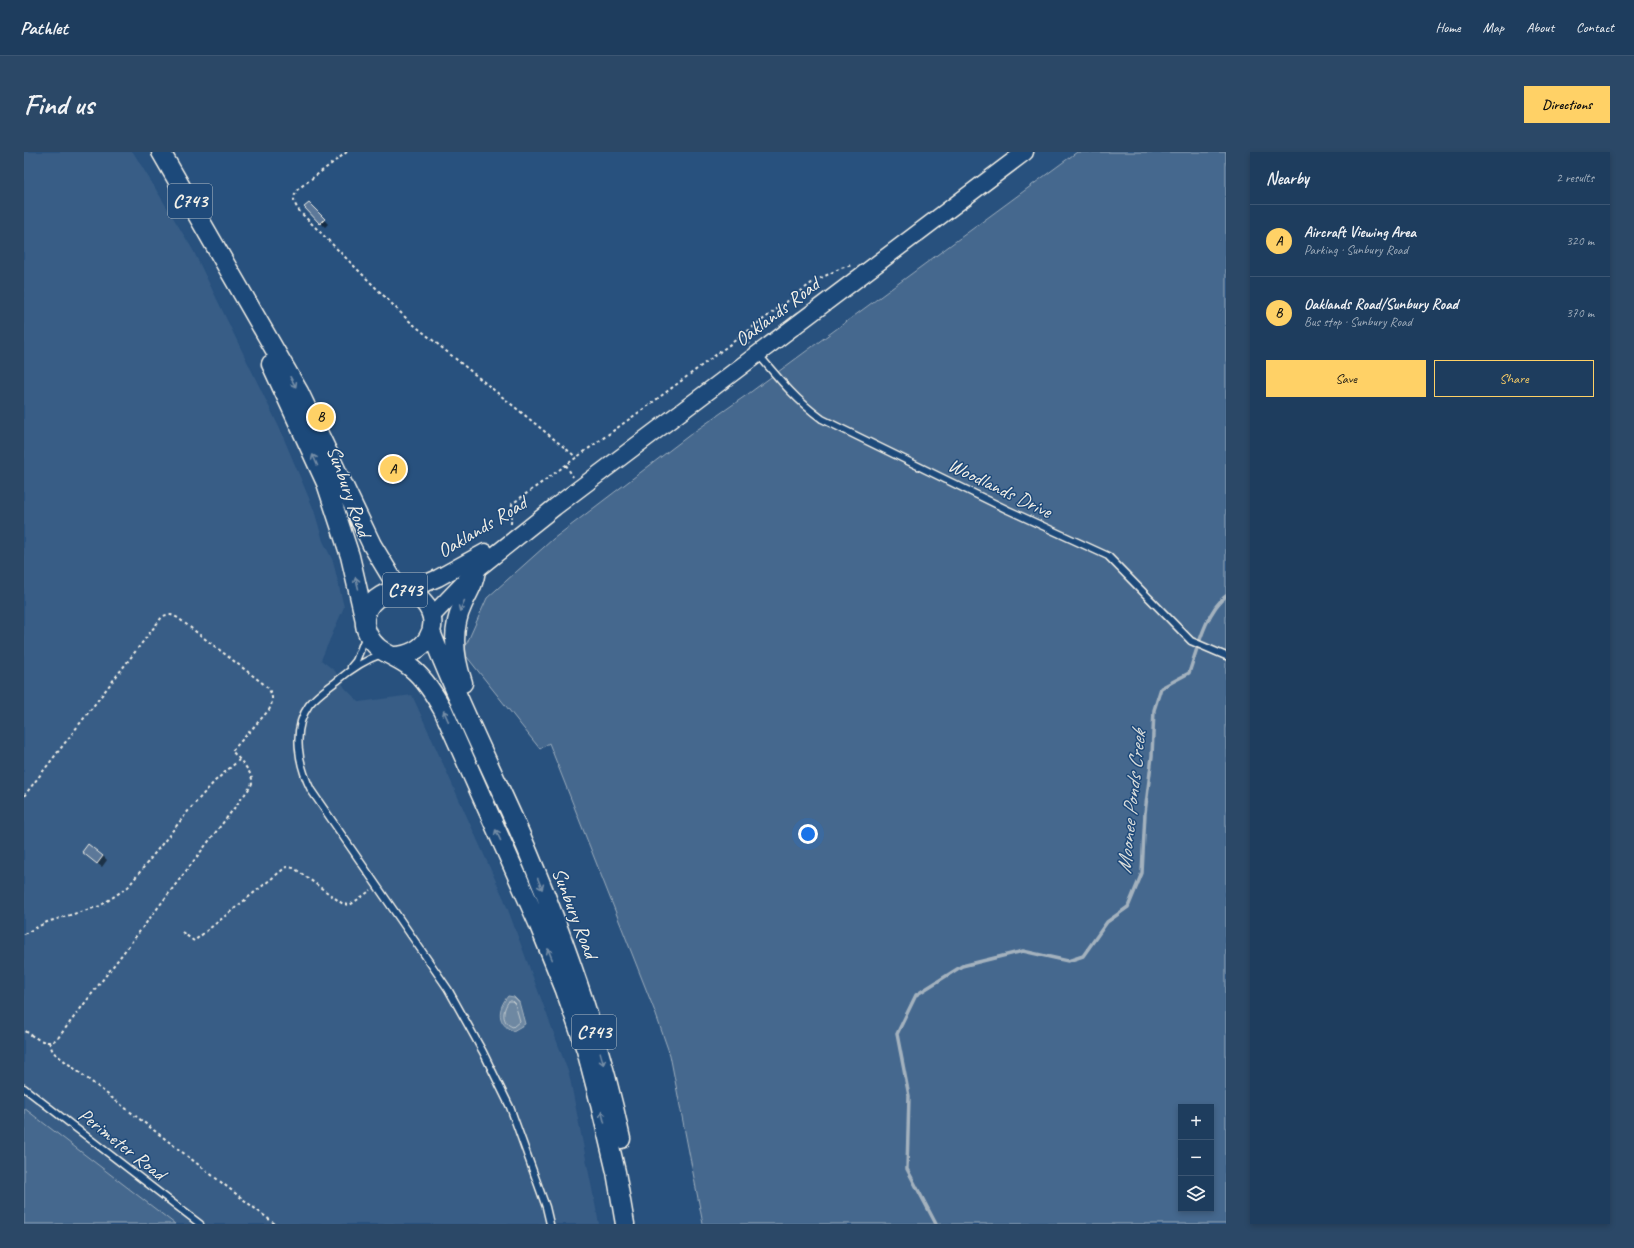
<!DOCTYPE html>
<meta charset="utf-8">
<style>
:root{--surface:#1e3d5e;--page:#2b4867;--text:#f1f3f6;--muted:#a1aebc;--line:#3c5673;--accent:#ffd166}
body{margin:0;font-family:Caveat,sans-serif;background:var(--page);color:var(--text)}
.controls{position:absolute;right:12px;bottom:12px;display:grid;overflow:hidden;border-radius:0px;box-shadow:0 2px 6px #0003}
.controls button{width:36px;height:36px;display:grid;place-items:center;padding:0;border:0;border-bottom:1px solid var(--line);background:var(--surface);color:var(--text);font:20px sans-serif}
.you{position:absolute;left:784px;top:682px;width:14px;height:14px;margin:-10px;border:3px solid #fff;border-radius:50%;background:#1a73e8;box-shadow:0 0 0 6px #1a73e833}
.badge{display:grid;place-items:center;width:26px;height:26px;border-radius:50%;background:var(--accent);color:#111;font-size:13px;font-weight:700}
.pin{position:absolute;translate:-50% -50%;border:2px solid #fff;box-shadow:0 1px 4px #0006}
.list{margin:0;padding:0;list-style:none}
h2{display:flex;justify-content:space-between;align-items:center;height:52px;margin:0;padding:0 16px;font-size:17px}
h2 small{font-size:13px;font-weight:400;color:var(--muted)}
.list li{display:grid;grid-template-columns:26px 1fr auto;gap:12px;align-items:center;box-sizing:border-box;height:72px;padding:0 16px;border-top:1px solid var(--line)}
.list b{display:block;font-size:15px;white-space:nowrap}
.list p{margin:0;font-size:13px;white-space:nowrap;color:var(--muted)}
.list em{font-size:13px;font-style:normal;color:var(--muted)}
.actions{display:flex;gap:8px;padding:12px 16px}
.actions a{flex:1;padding:9px 0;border:1px solid var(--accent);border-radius:0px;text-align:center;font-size:14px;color:var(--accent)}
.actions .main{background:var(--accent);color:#111}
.icon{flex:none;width:22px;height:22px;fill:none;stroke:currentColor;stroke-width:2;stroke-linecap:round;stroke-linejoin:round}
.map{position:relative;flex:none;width:1202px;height:1072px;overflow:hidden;border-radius:0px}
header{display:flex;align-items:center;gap:24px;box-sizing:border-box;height:56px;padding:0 20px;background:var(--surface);border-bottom:1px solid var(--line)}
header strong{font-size:19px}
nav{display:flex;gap:22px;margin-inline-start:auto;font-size:14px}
.intro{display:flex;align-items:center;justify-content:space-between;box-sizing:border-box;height:96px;padding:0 24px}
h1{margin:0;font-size:28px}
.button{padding:10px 18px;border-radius:0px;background:var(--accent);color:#111;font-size:14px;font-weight:700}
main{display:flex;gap:24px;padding:0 24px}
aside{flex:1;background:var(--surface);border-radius:0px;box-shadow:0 2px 6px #0003}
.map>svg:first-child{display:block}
</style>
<header>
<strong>Pathlet</strong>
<nav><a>Home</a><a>Map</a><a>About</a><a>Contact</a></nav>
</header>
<div class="intro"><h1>Find us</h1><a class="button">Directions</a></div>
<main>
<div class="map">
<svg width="1202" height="1072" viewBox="0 0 1202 1072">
<rect width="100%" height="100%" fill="#28517e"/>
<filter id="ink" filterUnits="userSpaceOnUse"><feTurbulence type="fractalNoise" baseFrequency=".025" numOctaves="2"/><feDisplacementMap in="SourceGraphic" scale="8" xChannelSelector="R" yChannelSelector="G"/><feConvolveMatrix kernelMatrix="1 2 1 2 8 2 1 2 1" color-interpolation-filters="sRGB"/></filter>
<g filter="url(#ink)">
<path fill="#375d86" d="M0 0H109L169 98 255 275 290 358 299 389 309 409 320 455 297 508 311 519 321 536 335 550 388 543 480 747 545 922 575 1072H0Z"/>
<path fill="#45688e" stroke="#9cacbb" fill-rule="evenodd" d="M1053 0H1202V1072H679L646 903 631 860 525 591 516 597 439 500 463 446 529 387 667 282 724 242ZM1157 955H1187V1057H1157Z
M0 956 151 1072H0Z"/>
<path fill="#6e88a2" stroke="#a4b2be" d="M484 844 490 845 495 850 501 872 489 879C473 872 473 857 484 844Z"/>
<path fill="#0007" d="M285 52 304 72 301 75 281 56Z
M63 704H79L83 708 78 715Z"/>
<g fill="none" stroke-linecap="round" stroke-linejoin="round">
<path stroke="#bec7cc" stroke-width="1" d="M485 849H488L491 852 496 869 489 875C477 871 478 858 485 849Z"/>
<path stroke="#a4b2be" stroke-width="3.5" d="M912 1072 883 1017 885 944 873 882 892 843 938 814 999 799 1044 809 1059 804 1083 770 1104 755 1118 721 1121 661 1128 604 1130 558 1137 536 1165 521C1173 498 1182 459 1202 444"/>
</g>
<path fill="#5b7899" stroke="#f4f1e8" d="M285 51 301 67 296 72 280 55Z
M64 692 79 704 73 712 58 700Z"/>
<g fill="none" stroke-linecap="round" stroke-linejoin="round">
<g stroke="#f4f1e8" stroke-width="9">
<path id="lane" d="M734 202C755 227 772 248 798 267L984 358 1084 404 1167 489 1202 504
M358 502C340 508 327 517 313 529 304 536 293 543 285 553 267 578 275 614 287 638L424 837 459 900 486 955 522 1055 526 1072
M327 515 332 509 341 486
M0 936 176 1072"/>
</g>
<g stroke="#f4f1e8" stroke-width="19">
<path id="secondary" d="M384 439 414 426 461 400
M407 465 452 418 531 355 1001 0"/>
</g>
<g stroke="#f4f1e8" stroke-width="21">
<path id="primary" d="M137 0 275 240 348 393 369 428 377 438
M247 212 302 331 326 404 341 469
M407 480C435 553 471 623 502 695 542 790 576 887 597 987
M369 504C399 505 422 474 399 449 376 423 328 450 344 482 352 501 371 503 386 515 401 527 410 542 419 558L514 771 541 838 562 898 574 944 592 1020 601 1072
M439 531C430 505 427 477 439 452 445 439 450 433 452 418"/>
</g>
<path stroke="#f4f1e8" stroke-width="2" stroke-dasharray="3 3" stroke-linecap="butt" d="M323 0 274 37C267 47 270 52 277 61L384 168 552 305
M717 182 726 192
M542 313 549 325
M487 372 488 352 629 250 789 130 817 116 828 113
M0 644 138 465C144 461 148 463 154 466L241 533C249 541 250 548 245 558L208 599C214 606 230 621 228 631 227 635 223 639 221 642L34 886C23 896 10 885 0 878
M158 780 170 789 262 715 270 716 319 752 326 753 347 738
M0 782 23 770 76 754 104 735 165 658 191 629 215 608
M25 890 29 900 251 1072"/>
<use href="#lane" stroke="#1f4a7a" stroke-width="6"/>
<use href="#secondary" stroke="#1f4a7a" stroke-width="16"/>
<use href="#primary" stroke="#1f4a7a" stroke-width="18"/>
</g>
<defs><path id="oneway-shaft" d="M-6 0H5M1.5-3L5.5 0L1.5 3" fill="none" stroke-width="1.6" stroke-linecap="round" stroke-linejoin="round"/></defs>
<g stroke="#748da6">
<use href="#oneway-shaft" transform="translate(269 230) rotate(61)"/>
<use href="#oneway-shaft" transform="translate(291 308) rotate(-114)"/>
<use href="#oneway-shaft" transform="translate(333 431) rotate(-104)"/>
<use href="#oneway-shaft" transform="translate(438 454) rotate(114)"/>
<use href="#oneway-shaft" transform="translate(422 564) rotate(-114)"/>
<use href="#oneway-shaft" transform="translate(474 683) rotate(-115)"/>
<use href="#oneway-shaft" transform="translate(516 732) rotate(68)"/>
<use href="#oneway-shaft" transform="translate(526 802) rotate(-112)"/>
<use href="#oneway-shaft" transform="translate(578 907) rotate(74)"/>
<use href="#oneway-shaft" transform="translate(579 965) rotate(-104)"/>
</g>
</g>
<g text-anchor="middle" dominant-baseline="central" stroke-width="3" stroke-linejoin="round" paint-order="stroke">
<g fill="#1f4a7a" stroke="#b4bfc7" stroke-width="1">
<rect x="144" y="32" width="44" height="34" rx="3"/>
<rect x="359" y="421" width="44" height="34" rx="3"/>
<rect x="548" y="863" width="44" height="34" rx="3"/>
</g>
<g font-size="19" font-weight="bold" fill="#f4f1e8">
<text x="166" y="49">C743</text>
<text x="381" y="438">C743</text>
<text x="570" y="880">C743</text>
</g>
<g font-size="20" fill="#f4f1e8" stroke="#1f4a7a">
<text transform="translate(753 160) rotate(-37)">Oaklands Road</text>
<text transform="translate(976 336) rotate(26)">Woodlands Drive</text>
<text transform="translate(325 339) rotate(70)">Sunbury Road</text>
<text transform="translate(458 375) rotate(-31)">Oaklands Road</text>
<text transform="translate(551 761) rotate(69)">Sunbury Road</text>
<text transform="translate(98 992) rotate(38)">Perimeter Road</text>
</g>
<g font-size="21" font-style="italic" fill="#d9dcda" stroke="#1f4a7a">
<text transform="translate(1107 650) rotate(-84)">Moonee Ponds Creek</text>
</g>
</g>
</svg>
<div class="controls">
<button>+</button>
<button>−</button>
<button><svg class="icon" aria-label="layers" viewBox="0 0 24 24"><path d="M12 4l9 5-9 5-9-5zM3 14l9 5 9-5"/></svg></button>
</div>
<div class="you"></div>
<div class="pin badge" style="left:369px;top:317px">A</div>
<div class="pin badge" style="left:297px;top:265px">B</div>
</div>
<aside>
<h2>Nearby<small>2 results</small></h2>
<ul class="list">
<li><span class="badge">A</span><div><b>Aircraft Viewing Area</b><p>Parking · Sunbury Road</p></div><em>320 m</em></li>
<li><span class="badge">B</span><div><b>Oaklands Road/Sunbury Road</b><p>Bus stop · Sunbury Road</p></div><em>370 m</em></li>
</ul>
<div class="actions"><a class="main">Save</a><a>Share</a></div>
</aside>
</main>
